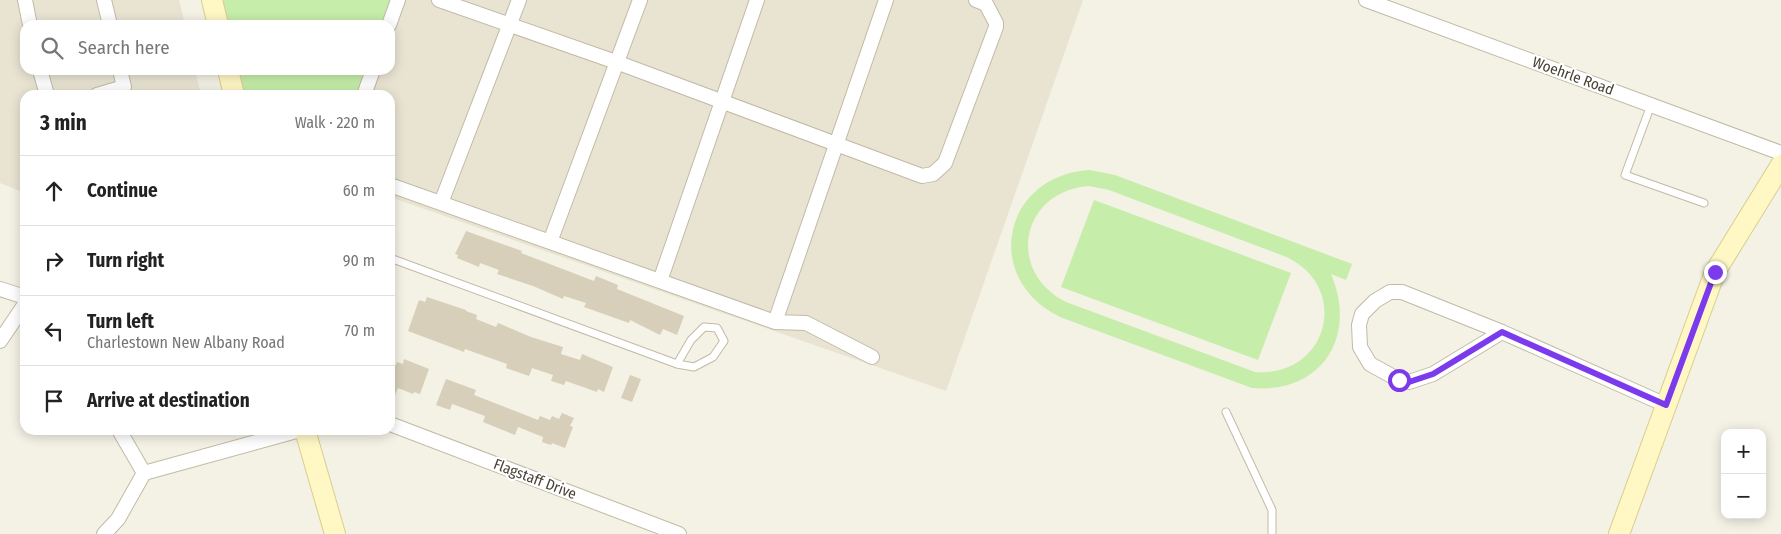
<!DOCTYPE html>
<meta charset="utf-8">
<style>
:root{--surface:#fff;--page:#f6f6f6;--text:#222;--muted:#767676;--line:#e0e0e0}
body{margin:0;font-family:"Fira Sans Condensed",sans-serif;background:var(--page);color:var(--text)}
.controls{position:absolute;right:15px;bottom:15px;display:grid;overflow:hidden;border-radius:10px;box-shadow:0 2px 12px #0003}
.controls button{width:45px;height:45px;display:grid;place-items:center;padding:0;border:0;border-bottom:1px solid var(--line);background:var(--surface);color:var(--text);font:25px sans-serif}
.stop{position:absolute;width:15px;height:15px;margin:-11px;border:4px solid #7c3aed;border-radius:50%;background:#fff}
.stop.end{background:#7c3aed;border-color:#fff;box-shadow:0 1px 5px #0008}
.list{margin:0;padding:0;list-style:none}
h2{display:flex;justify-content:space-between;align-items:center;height:65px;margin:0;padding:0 20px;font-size:21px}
h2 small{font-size:16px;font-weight:400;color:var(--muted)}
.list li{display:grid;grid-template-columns:32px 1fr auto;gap:15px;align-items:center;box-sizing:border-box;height:70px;padding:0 20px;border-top:1px solid var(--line)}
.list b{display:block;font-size:19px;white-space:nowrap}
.list p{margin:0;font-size:16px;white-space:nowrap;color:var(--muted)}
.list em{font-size:16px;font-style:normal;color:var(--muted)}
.icon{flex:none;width:28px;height:28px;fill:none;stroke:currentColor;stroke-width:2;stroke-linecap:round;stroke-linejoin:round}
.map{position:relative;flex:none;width:1781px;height:534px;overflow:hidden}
.search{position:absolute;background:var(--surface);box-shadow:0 2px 12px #0003;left:20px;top:20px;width:375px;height:55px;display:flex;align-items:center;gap:12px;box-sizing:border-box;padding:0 18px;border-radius:15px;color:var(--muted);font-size:19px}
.panel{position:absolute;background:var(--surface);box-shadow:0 2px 12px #0003;left:20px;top:90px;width:375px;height:345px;border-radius:15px}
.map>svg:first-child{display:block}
</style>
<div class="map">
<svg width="1781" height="534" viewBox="0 0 1781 534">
<rect width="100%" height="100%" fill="#f4f1e5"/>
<path fill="#e9e4d2" d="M0 0H179L185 25H25V70H195L201 95H25V193L0 183Z
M391 0H1083L946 391 390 197V95H358L367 70H390Z"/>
<path fill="#c6eda9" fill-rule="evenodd" d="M221 0H391L383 25H227Z
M237 70H367L358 95H243Z
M1089 170 1115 175 1352 264 1346 280 1331 274C1358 337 1321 394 1252 388L1060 317C981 278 1003 176 1089 170ZM1089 186 1109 190 1284 256C1352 285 1329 378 1255 372L1066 302C1005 271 1021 191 1089 186Z
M1094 200 1291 273 1258 360 1061 287Z"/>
<path fill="#d7cfb9" d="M466 231 522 251 521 253 594 281 596 276 618 285 617 289 684 316 677 335 663 329 660 335 630 320 629 323 584 307 586 303 564 296 563 299 533 286 497 274 499 270 480 263 479 267 457 258 458 255 455 254Z
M427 297 466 310V311L477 315 476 319 496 327 498 323 531 337 563 347 561 354 580 360 582 354 613 367 604 392 598 389 597 392 566 381 564 385 551 381 553 375 532 368 529 376 506 368 507 364 465 349 464 352 408 331 419 300 425 302Z
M404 359 429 369 420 394 414 392 413 394 398 388 390 407V370L393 371 397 362 403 364Z
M630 375 641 379 632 402 621 398Z
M446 379 476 390 474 395 538 420 540 416 550 420 552 416 559 419 562 413 574 418 570 426 573 427 565 448 552 443 551 445 542 442 543 437 518 427 515 435 483 422 485 416 455 405 452 404 450 410 436 405Z"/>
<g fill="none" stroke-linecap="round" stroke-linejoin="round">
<g stroke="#c1baa6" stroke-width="9">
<path id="lane" d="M1651 105 1625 175 1704 203
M390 258 677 364 694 367 713 357 724 341 717 328 704 327 691 340 677 364
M1226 412 1272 510V534"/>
</g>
<g stroke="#c1baa6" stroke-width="16">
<path id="street" d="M25 0 30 25
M104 0 110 25
M439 0 616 62 922 176 933 174 945 163 996 27V23L986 4 976 0
M1366 0 1781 153
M389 25 398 0
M40 70 47 95
M97 95 124 87 120 70
M364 95 373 70
M390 185 775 322 806 323 872 357
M441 203 519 0
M550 242 640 0
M660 281 757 0
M0 289 25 297
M1390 292H1402L1502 332 1433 374 1409 382 1399 380 1370 364 1360 347 1359 325 1362 314 1375 301Z
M775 322 886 0
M1502 332 1666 405
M0 341 25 304
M390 424 679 534
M119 430 144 473
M104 534 118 519 144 473 300 430"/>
</g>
<g stroke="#d8ce8f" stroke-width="22">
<path id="secondary" d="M212 0 218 25
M228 70 234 95
M305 430 335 534
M1619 534 1715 272 1781 165"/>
</g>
<use href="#lane" stroke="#fff" stroke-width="7"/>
<use href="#street" stroke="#fff" stroke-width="14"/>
<use href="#secondary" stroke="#fff7c4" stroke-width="20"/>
</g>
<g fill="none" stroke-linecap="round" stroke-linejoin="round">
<path stroke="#7c3aed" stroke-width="6" d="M1399 380 1409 382 1433 374 1502 332 1666 405 1715 272"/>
</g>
<g text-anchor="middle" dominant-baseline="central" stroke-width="4.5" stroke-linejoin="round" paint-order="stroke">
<g font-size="15" fill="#474234" stroke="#fff">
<text transform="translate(1573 76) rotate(20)">Woehrle Road</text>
<text transform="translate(535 479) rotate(21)">Flagstaff Drive</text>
</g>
</g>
</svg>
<div class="controls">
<button>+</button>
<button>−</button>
</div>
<div class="stop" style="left:1399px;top:380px"></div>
<div class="stop end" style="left:1715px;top:272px"></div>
<div class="search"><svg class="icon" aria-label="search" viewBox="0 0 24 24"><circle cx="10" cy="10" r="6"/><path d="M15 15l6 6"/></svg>Search here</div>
<section class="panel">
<h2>3 min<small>Walk · 220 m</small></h2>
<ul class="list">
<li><svg class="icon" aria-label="ahead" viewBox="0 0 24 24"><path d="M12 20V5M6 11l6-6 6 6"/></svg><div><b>Continue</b></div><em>60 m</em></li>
<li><svg class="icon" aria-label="right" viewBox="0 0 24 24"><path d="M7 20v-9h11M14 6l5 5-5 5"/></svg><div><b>Turn right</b></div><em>90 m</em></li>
<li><svg class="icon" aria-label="left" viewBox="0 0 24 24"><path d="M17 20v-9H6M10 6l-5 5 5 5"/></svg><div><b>Turn left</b><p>Charlestown New Albany Road</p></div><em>70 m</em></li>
<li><svg class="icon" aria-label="arrive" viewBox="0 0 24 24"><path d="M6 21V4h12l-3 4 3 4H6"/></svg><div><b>Arrive at destination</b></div></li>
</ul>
</section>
</div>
